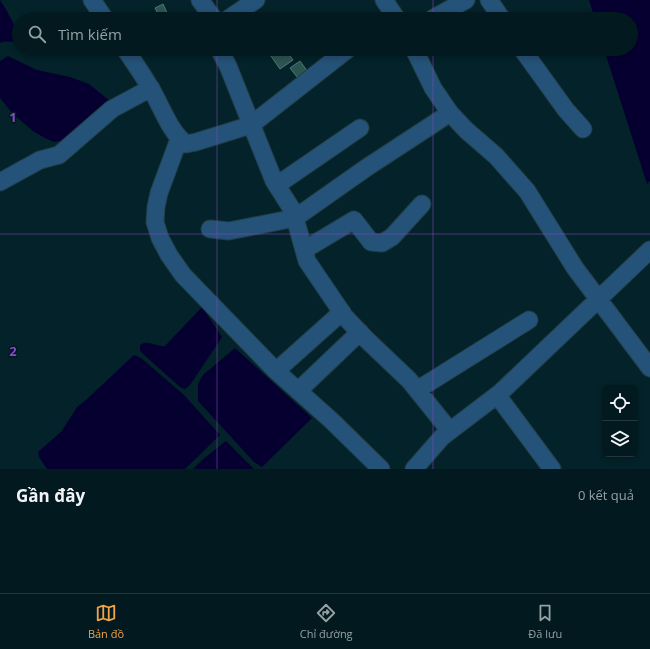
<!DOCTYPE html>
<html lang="vi">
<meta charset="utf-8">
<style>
:root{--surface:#021a1f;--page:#0c2328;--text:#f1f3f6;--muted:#96a1a4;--line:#23383d;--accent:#f4a344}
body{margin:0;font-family:"Open Sans",sans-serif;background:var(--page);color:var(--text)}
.controls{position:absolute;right:12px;bottom:12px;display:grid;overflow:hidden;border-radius:6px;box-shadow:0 2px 6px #0003}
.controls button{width:36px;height:36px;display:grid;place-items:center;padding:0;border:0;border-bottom:1px solid var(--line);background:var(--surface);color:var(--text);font:20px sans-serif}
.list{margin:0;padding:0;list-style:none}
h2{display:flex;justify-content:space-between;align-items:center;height:52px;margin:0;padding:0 16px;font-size:17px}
h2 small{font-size:13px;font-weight:400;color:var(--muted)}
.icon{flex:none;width:22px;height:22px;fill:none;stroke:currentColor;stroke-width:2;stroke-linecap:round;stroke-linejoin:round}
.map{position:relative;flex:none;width:650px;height:469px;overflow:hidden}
.search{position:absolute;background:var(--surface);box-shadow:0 2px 6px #0003;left:12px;right:12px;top:12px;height:44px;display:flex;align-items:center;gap:10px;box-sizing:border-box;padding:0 14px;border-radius:22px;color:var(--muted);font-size:15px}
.sheet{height:124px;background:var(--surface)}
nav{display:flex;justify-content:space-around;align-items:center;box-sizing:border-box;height:56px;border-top:1px solid var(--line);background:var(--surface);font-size:11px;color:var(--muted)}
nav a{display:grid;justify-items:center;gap:2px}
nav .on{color:var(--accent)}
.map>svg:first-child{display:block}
</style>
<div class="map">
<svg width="650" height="469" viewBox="0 0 650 469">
<rect width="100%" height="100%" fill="#032229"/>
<path fill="#060030" d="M0 0C6 9 19 31 19 41 12 43 6 40 0 43Z
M589 0H650V181L647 184 604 49H631V19H595Z
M8 56 37 70 70 77 89 84 110 101 66 140 54 142 43 137 33 131 13 114 0 98V61Z
M202 307 222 337 190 385 185 389 180 387 143 354 140 350V345C149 339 154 347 165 346Z
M235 348 312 418 262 467 254 462 198 401V384L203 375Z
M134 355 141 358 184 395 220 435 185 469H47L39 457 38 452 61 432 77 407 86 400Z
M226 441 254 469H193L202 460Z"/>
<path fill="#2c5551" stroke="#4f7974" d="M163 4 168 15 172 13 174 17 180 14 182 19H158L160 18 155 8Z
M266 49H285L293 60 280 69Z
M300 61 310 75 301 82 290 68Z"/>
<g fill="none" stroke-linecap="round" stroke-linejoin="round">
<g stroke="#213e45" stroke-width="19">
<path id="minor" d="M92 0 105 19
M200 0 214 19
M384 0 397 19
M489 0 502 19
M228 19 256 0
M432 19 466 0
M125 49C134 62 143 75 151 89 162 107 169 131 186 144L196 142 251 125 348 49
M219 49 228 66 274 181 293 211 307 261 345 317 367 340 409 380 450 431
M414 49 433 88 450 113 466 130 496 156 527 191 575 268 650 368
M522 49 566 110 583 129
M179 139 159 193 156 207 155 222 160 238 169 255 183 275 276 371 332 421 381 469
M0 182 40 160 59 155 112 109 151 88
M277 185 360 128
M210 229 229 231 295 218 366 168 450 113
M304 250 354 220 371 242 382 243 392 237 422 204
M276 371 342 312
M417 390 529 320
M298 391 360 332
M497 395 552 469
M414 469 442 437 501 392 650 250"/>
</g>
<use href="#minor" stroke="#255278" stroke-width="17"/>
</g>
<path fill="none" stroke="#8949c7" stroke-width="1" stroke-opacity="0.55" d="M217 0V19M433 0V19M217 49V469M433 49V469M0 234H650"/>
<g font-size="13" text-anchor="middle" font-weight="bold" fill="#8949c7" stroke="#00181f" stroke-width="3" stroke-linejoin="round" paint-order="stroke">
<text x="13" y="122">1</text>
<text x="13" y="356">2</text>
</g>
</svg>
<div class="controls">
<button><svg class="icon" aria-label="locate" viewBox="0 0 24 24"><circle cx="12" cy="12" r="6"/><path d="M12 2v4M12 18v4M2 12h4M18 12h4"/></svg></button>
<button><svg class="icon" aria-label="layers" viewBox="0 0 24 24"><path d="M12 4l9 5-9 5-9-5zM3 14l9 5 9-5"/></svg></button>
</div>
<div class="search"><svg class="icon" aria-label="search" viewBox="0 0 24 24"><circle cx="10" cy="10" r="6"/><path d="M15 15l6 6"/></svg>Tìm kiếm</div>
</div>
<section class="sheet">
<h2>Gần đây<small>0 kết quả</small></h2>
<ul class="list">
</ul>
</section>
<nav>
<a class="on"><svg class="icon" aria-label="map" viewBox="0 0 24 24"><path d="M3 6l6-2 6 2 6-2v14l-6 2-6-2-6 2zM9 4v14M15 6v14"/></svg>Bản đồ</a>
<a><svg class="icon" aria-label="directions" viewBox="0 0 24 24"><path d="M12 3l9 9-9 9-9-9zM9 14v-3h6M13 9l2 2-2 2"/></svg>Chỉ đường</a>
<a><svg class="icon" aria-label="saved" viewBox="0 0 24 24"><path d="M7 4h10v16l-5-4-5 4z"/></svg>Đã lưu</a>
</nav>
